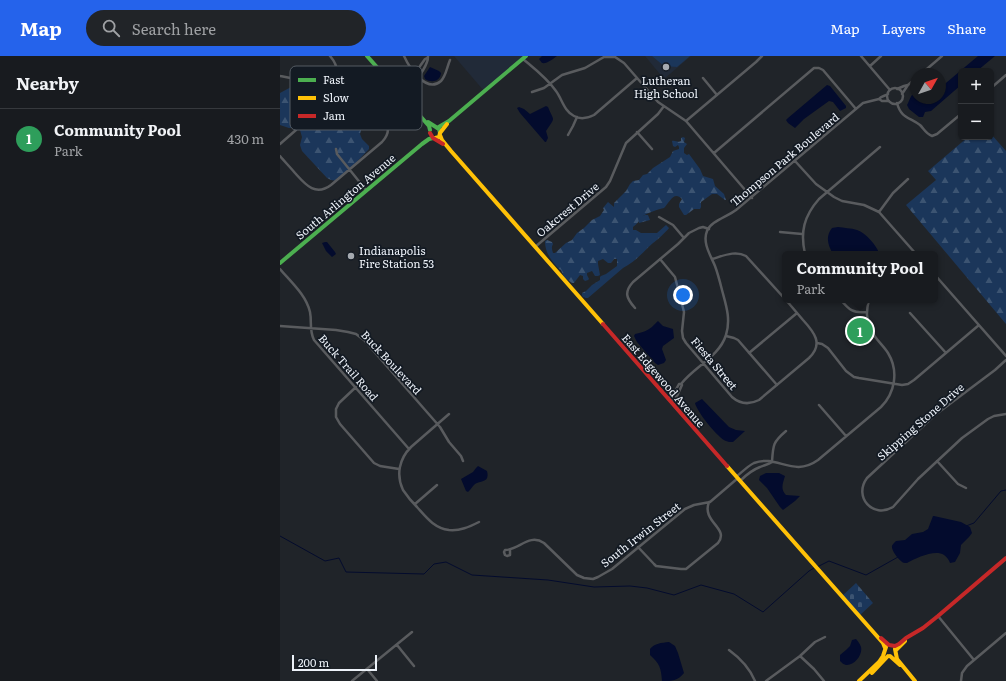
<!DOCTYPE html>
<meta charset="utf-8">
<style>
:root{--surface:#181b1f;--page:#212428;--text:#f1f3f6;--muted:#9fa1a4;--line:#36393d;--accent:#2563eb}
body{margin:0;font-family:Literata,serif;background:var(--page);color:var(--text)}
.controls{position:absolute;right:12px;top:12px;display:grid;overflow:hidden;border-radius:6px;box-shadow:0 1px 3px #0004}
.controls button{width:36px;height:36px;display:grid;place-items:center;padding:0;border:0;border-bottom:1px solid var(--line);background:var(--surface);color:var(--text);font:20px sans-serif}
.compass{position:absolute;left:630px;top:12px;width:36px;height:36px;border-radius:50%;background:var(--surface);box-shadow:0 1px 3px #0004;rotate:50deg}
.scale{position:absolute;left:12px;bottom:10px;width:85px;box-sizing:border-box;padding-left:4px;border:2px solid #edf2f9;border-top:0;font-size:11px;line-height:14px;white-space:nowrap;color:#edf2f9;-webkit-text-stroke:3px #131a23;paint-order:stroke}
.you{position:absolute;left:403px;top:239px;width:14px;height:14px;margin:-10px;border:3px solid #fff;border-radius:50%;background:#1a73e8;box-shadow:0 0 0 6px #1a73e833}
.badge{display:grid;place-items:center;width:26px;height:26px;border-radius:50%;background:var(--accent);color:#fff;font-size:13px;font-weight:700}
.pin{position:absolute;translate:-50% -50%;border:2px solid #fff;box-shadow:0 1px 4px #0006}
.popup{position:absolute;left:502px;top:195px;width:156px;height:52px;box-sizing:border-box;display:grid;place-content:center;border-radius:6px;background:var(--surface);filter:drop-shadow(0 1px 3px #0005);font-size:13px;white-space:nowrap;color:var(--muted)}
.popup b{font-size:15px;color:var(--text)}
.popup::after{content:'';position:absolute;left:50%;top:100%;margin-left:-8px;border:8px solid transparent;border-top-color:var(--surface)}
.list{margin:0;padding:0;list-style:none}
h2{display:flex;justify-content:space-between;align-items:center;height:52px;margin:0;padding:0 16px;font-size:17px}
h2 small{font-size:13px;font-weight:400;color:var(--muted)}
.list li{display:grid;grid-template-columns:26px 1fr auto;gap:12px;align-items:center;box-sizing:border-box;height:60px;padding:0 16px;border-top:1px solid var(--line)}
.list b{display:block;font-size:15px;white-space:nowrap}
.list p{margin:0;font-size:13px;white-space:nowrap;color:var(--muted)}
.list em{font-size:13px;font-style:normal;color:var(--muted)}
.icon{flex:none;width:22px;height:22px;fill:none;stroke:currentColor;stroke-width:2;stroke-linecap:round;stroke-linejoin:round}
.map{position:relative;flex:none;width:726px;height:625px;overflow:hidden}
header{display:flex;align-items:center;gap:24px;box-sizing:border-box;height:56px;padding:0 20px;background:var(--accent);color:#fff}
header strong{font-size:19px}
nav{display:flex;gap:22px;margin-inline-start:auto;font-size:14px}
.search{width:280px;height:36px;background:var(--page);display:flex;align-items:center;gap:10px;box-sizing:border-box;padding:0 14px;border-radius:22px;color:var(--muted);font-size:15px}
main{display:flex}
aside{flex:1;background:var(--surface)}
.map>svg:first-child{display:block}
</style>
<header>
<strong>Map</strong>
<div class="search"><svg class="icon" aria-label="search" viewBox="0 0 24 24"><circle cx="10" cy="10" r="6"/><path d="M15 15l6 6"/></svg>Search here</div>
<nav><a>Map</a><a>Layers</a><a>Share</a></nav>
</header>
<main>
<aside>
<h2>Nearby<small></small></h2>
<ul class="list">
<li><span class="badge" style="background:#2e9e5b">1</span><div><b>Community Pool</b><p>Park</p></div><em>430 m</em></li>
</ul>
</aside>
<div class="map">
<svg width="726" height="625" viewBox="0 0 726 625">
<defs>
<pattern id="forest-firs" width="22" height="20" patternUnits="userSpaceOnUse"><rect width="22" height="20" fill="#1b365a"/><path d="M5 1l3.5 6h-7zM16 11l3.5 6h-7z" fill="#3c5472"/></pattern>
<pattern id="cemetery-stones" width="16" height="16" patternUnits="userSpaceOnUse"><rect width="16" height="16" fill="#1b365a"/><path d="M2 7V4a2 2 0 0 1 4 0v3zM10 15v-3a2 2 0 0 1 4 0v3z" fill="#3c5472"/></pattern>
<pattern id="park-crowns" width="20" height="18" patternUnits="userSpaceOnUse"><rect width="20" height="18" fill="#1b365a"/><path d="M2 6a3 3 0 1 1 6 0M12 15a3 3 0 1 1 6 0" fill="none" stroke="#3c5472"/></pattern>
</defs>
<rect width="100%" height="100%" fill="#202429"/>
<path fill="#212a38" d="M174 0H246L204 35Z
M365 0H411L384 23Z"/>
<path fill="url(#forest-firs)" d="M13 30 17 33 20 38 36 49 64 62 81 64 82 70 80 78 82 83 89 90V93L69 114 57 125 51 124 47 122 22 95 20 89 22 81 20 74 16 71 9 72 0 69V37Z
M711 78 726 95V268L626 149 656 124 648 115 688 81H711Z
M403 81 405 82 404 86 407 88 404 92V97L407 99 409 98 420 113 423 120 433 123 435 130 444 138 446 144H445L437 138H432L421 146V151L420 153H414L406 159H404L399 151V148L402 143C394 134 389 147 384 152 379 153 366 157 362 161 359 165 357 168 353 171V174H356L361 177H377L386 169 389 172C387 175 376 185 373 187 364 195 355 206 343 212L308 242C305 242 303 242 302 239V237L306 235 312 229 320 224V221L321 220 326 218 337 210V203H334L331 207H328L323 203 318 205V208L320 219 318 220H315L312 215 307 217V219L309 223 308 224 305 225 303 223V220L300 219 294 227H292L284 221 281 214 279 213C271 204 265 197 265 185L267 184 272 186 273 188C271 191 272 194 273 197H275L286 187 292 184 297 177 304 172 312 164 320 160 324 154 323 152 328 146 334 151V147L346 135 350 128 353 125 359 124 363 119 367 118 373 112 390 101 393 95 399 93V91L398 89 395 91 393 90 392 85C395 84 398 87 401 85V82Z"/>
<path fill="url(#cemetery-stones)" d="M576 527 593 547 579 560 562 540Z"/>
<path fill="url(#park-crowns)" d="M365 159H368L370 164 359 167 358 162Z"/>
<path fill="#1b365a" d="M372 0H410L397 11 384 10Z"/>
<path fill="#030b2d" d="M262 0H277C273 3 267 8 262 7L259 3Z
M698 0H715L697 15H681V29L651 55 645 56 643 61H639L629 53 627 49C630 44 630 39 636 36V42H643V45C648 49 654 48 656 42H660V32Z
M150 11 159 15 161 17C160 26 151 27 145 23L144 20Z
M547 29 550 30 566 50V52L560 55 553 46 549 45 524 63 515 72 508 67 506 64 508 62Z
M266 50 268 51C274 66 276 60 266 75L268 82 266 86H265L240 57 237 52 239 51 244 53 250 58Z
M558 171C564 172 571 172 577 174 586 177 596 189 599 197L598 198H553C548 189 545 181 552 172Z
M45 186H47L55 196 56 198 52 201 46 195 42 187Z
M378 265 383 270 393 273 394 282 383 290 382 293 386 304 384 307 378 309 375 307 357 286 354 280 355 278C368 275 369 274 378 265Z
M422 343 449 371 456 374 465 375 453 386C450 386 448 386 446 385 438 382 417 356 415 347Z
M198 410 207 415C210 427 201 424 195 428 192 431 191 433 188 436L186 435 181 423 193 416 196 412Z
M486 417H499L505 420C503 427 500 433 506 439L520 440 515 445 503 454 500 451 487 432 479 424 480 420Z
M653 460H654L681 466 690 471 692 477 689 481 681 489 680 497 675 506 670 507C669 504 667 501 664 499 655 493 636 502 627 507 624 507 623 507 621 505 618 503 611 494 612 490 612 489 615 486 616 485L625 484 632 478 643 476 648 473Z
M576 583C578 585 580 588 581 591 583 599 574 610 566 609 563 608 562 607 560 605V599L566 594 570 590 572 584Z
M389 586 395 590 398 597 404 617C397 625 393 625 382 625 381 612 380 608 370 599V593C375 587 381 587 389 586Z"/>
<g fill="none" stroke-linecap="round" stroke-linejoin="round">
<path stroke="#030b2d" stroke-width="1" d="M686 470 694 467 721 435 726 434
M0 480 45 505 59 502 66 516 144 518 154 508 166 506 192 519 268 524 314 531 350 530 367 532 394 539 421 529 454 538 483 556 529 515 534 512
M537 511 549 505 586 519 618 501"/>
<path stroke="#595b5e" stroke-width="2.5" d="M124 0C129 11 146 38 161 25 166 20 167 11 170 4
M581 0 610 34
M243 3C255 13 267 22 276 35 282 43 284 55 294 60 301 64 308 62 314 59L357 22
M590 10 601 0
M641 18 662 0
M0 20C11 22 23 24 33 29 38 32 42 37 48 39 59 44 73 39 85 42 90 44 93 48 96 52 106 63 114 73 102 86L51 129C35 141 25 128 15 117 10 111 5 106 0 100
M423 22 437 39
M711 32 726 19
M607 40a8 8 0 1 1 16 0a8 8 0 1 1-16 0Z
M617 33 624 30 628 29
M117 34 133 20 145 3 147 2
M252 36 264 32 282 19 305 12 324 1H335L344 7 378 46 406 65 472 142
M120 38C130 29 142 20 147 6 148 4 148 2 148 0
M622 38 628 29 636 22
M48 39C55 24 63 15 50 0
M599 43C601 40 605 40 608 38
M617 47C621 62 629 61 640 69 644 73 646 78 652 80L657 78 681 58
M406 65 476 6 482 0
M357 76 372 93
M288 79 293 70 297 61
M0 88 16 74
M56 93 57 98 86 134
M434 97 534 12H539L543 14 576 53
M515 105 536 128 554 141 562 145 584 149 599 156 636 198
M599 156 613 137 628 123
M379 161 393 169 404 182
M500 176 522 178
M255 191 326 131 330 125 346 87 378 58 384 50
M525 198C520 176 524 160 539 143L600 91
M380 203 395 221 404 256 402 275 403 282 406 287 452 341C460 348 469 349 479 344L529 302C544 288 534 276 523 264 517 257 512 251 506 244
M432 203C443 200 455 194 466 200L505 243
M0 213C11 226 26 239 30 256 32 266 29 274 34 284L129 393
M655 219 726 300
M561 244C569 254 573 257 586 256
M355 252C346 242 344 236 353 226L398 188 409 177 419 172 423 171 429 173
M630 257 666 297
M0 270 56 274 68 276 76 278 84 284 160 371 169 386 181 400 183 405
M446 280 454 282 458 284 497 329
M537 287 542 288 548 292 566 315 574 321 579 322 622 329 628 328 634 324 699 269
M469 297 517 257
M726 304 715 314 655 359 587 422C573 441 593 463 613 451L638 423 682 382 708 363 714 360 726 358
M76 331 59 347 56 353V361L60 368 94 407 100 410 119 413
M388 342 394 337 399 328H401C415 310 439 301 446 279 451 263 446 249 442 234 440 226 438 218 435 210 431 200 422 187 427 175 431 165 447 161 456 154L583 47 599 43 602 45H609
M391 346 397 340 402 329 401 328
M539 349 566 380
M169 358 131 391C119 403 116 419 123 434 127 440 132 446 137 451 146 461 154 472 169 474 180 475 189 471 199 466
M657 405 678 428 686 432
M492 406C493 389 493 386 506 375
M457 420C462 416 468 410 474 407 497 398 513 422 538 404L601 351C615 337 619 315 608 297 603 289 595 283 591 274 586 263 586 255 589 244
M460 425C466 419 472 414 480 411 484 409 488 409 492 406
M135 448 157 429
M358 491 374 508 376 510 401 513H406L438 487C450 472 421 466 429 446
M230 494V499L227 500 225 499 224 496 225 494C239 494 249 477 264 487L297 519 304 522 313 523 318 521 332 513 405 453 414 449 430 446 458 422
M658 560 694 604
M117 589 134 610
M449 594C460 602 470 613 475 625
M520 600 534 613 544 625
M87 613 97 625
M72 625 132 576
M486 625 520 600 535 586 545 581
M681 625 682 617 687 610 726 577"/>
<path stroke="#4caf50" stroke-width="4" d="M87 0 149 70 150 74
M148 66 159 73 160 77
M157 72 169 65 246 0
M0 207 142 88 149 83 153 82"/>
<path stroke="#ffc107" stroke-width="4" d="M160 79 162 84 171 95 323 268
M155 82 159 81 160 77 167 68
M447 410 603 587 605 592
M615 593 617 603 635 625
M616 594 625 585
M610 600 620 609
M592 617 608 600
M579 625 599 606 603 600 606 591"/>
<path stroke="#c62828" stroke-width="4" d="M150 77 153 82 163 88
M323 268 447 410
M601 582 609 589 615 590 619 588 626 582 643 572 658 560 726 502"/>
</g>
<g fill="#a5aab0" stroke="#131a23" stroke-width="1.5">
<circle cx="386" cy="11" r="4"/>
<circle cx="71" cy="200" r="4"/>
</g>
<g text-anchor="middle" dominant-baseline="central" stroke-width="3.5" stroke-linejoin="round" paint-order="stroke">
<g font-size="11" fill="#edf2f9" stroke="#131a23">
<text x="386" y="24">Lutheran<tspan x="386" dy="13">High School</tspan></text>
<text x="79" y="194" text-anchor="start">Indianapolis<tspan x="79" dy="13">Fire Station 53</tspan></text>
</g>
<g font-size="11" fill="#edf2f9" stroke="#131a23">
<text transform="translate(504 103) rotate(-40)">Thompson Park Boulevard</text>
<text transform="translate(65 140) rotate(-40)">South Arlington Avenue</text>
<text transform="translate(287 153) rotate(-40)">Oakcrest Drive</text>
<text transform="translate(112 306) rotate(47)">Buck Boulevard</text>
<text transform="translate(435 307) rotate(50)">Fiesta Street</text>
<text transform="translate(69 311) rotate(49)">Buck Trail Road</text>
<text transform="translate(384 324) rotate(49)">East Edgewood Avenue</text>
<text transform="translate(640 365) rotate(-41)">Skipping Stone Drive</text>
<text transform="translate(360 478) rotate(-38)">South Irwin Street</text>
</g>
</g>
<rect x="10" y="10" width="132" height="64" rx="6" fill="#131a23" stroke="#545b63" stroke-width="1"/>
<rect x="18" y="22" width="18" height="4" fill="#4caf50"/>
<rect x="18" y="40" width="18" height="4" fill="#ffc107"/>
<rect x="18" y="58" width="18" height="4" fill="#c62828"/>
<g font-size="11" fill="#edf2f9">
<text x="43" y="28">Fast</text>
<text x="43" y="46">Slow</text>
<text x="43" y="64">Jam</text>
</g>
</svg>
<div class="controls">
<button>+</button>
<button>−</button>
</div>
<svg class="compass" viewBox="-18 -18 36 36"><path d="M0-13l5 13h-10z" fill="#e53935"/><path d="M0 13l5-13h-10z" fill="#9fa1a4"/></svg>
<div class="scale">200 m</div>
<div class="you"></div>
<div class="pin badge" style="left:580px;top:275px;background:#2e9e5b">1</div>
<div class="popup"><b>Community Pool</b>Park</div>
</div>
</main>
